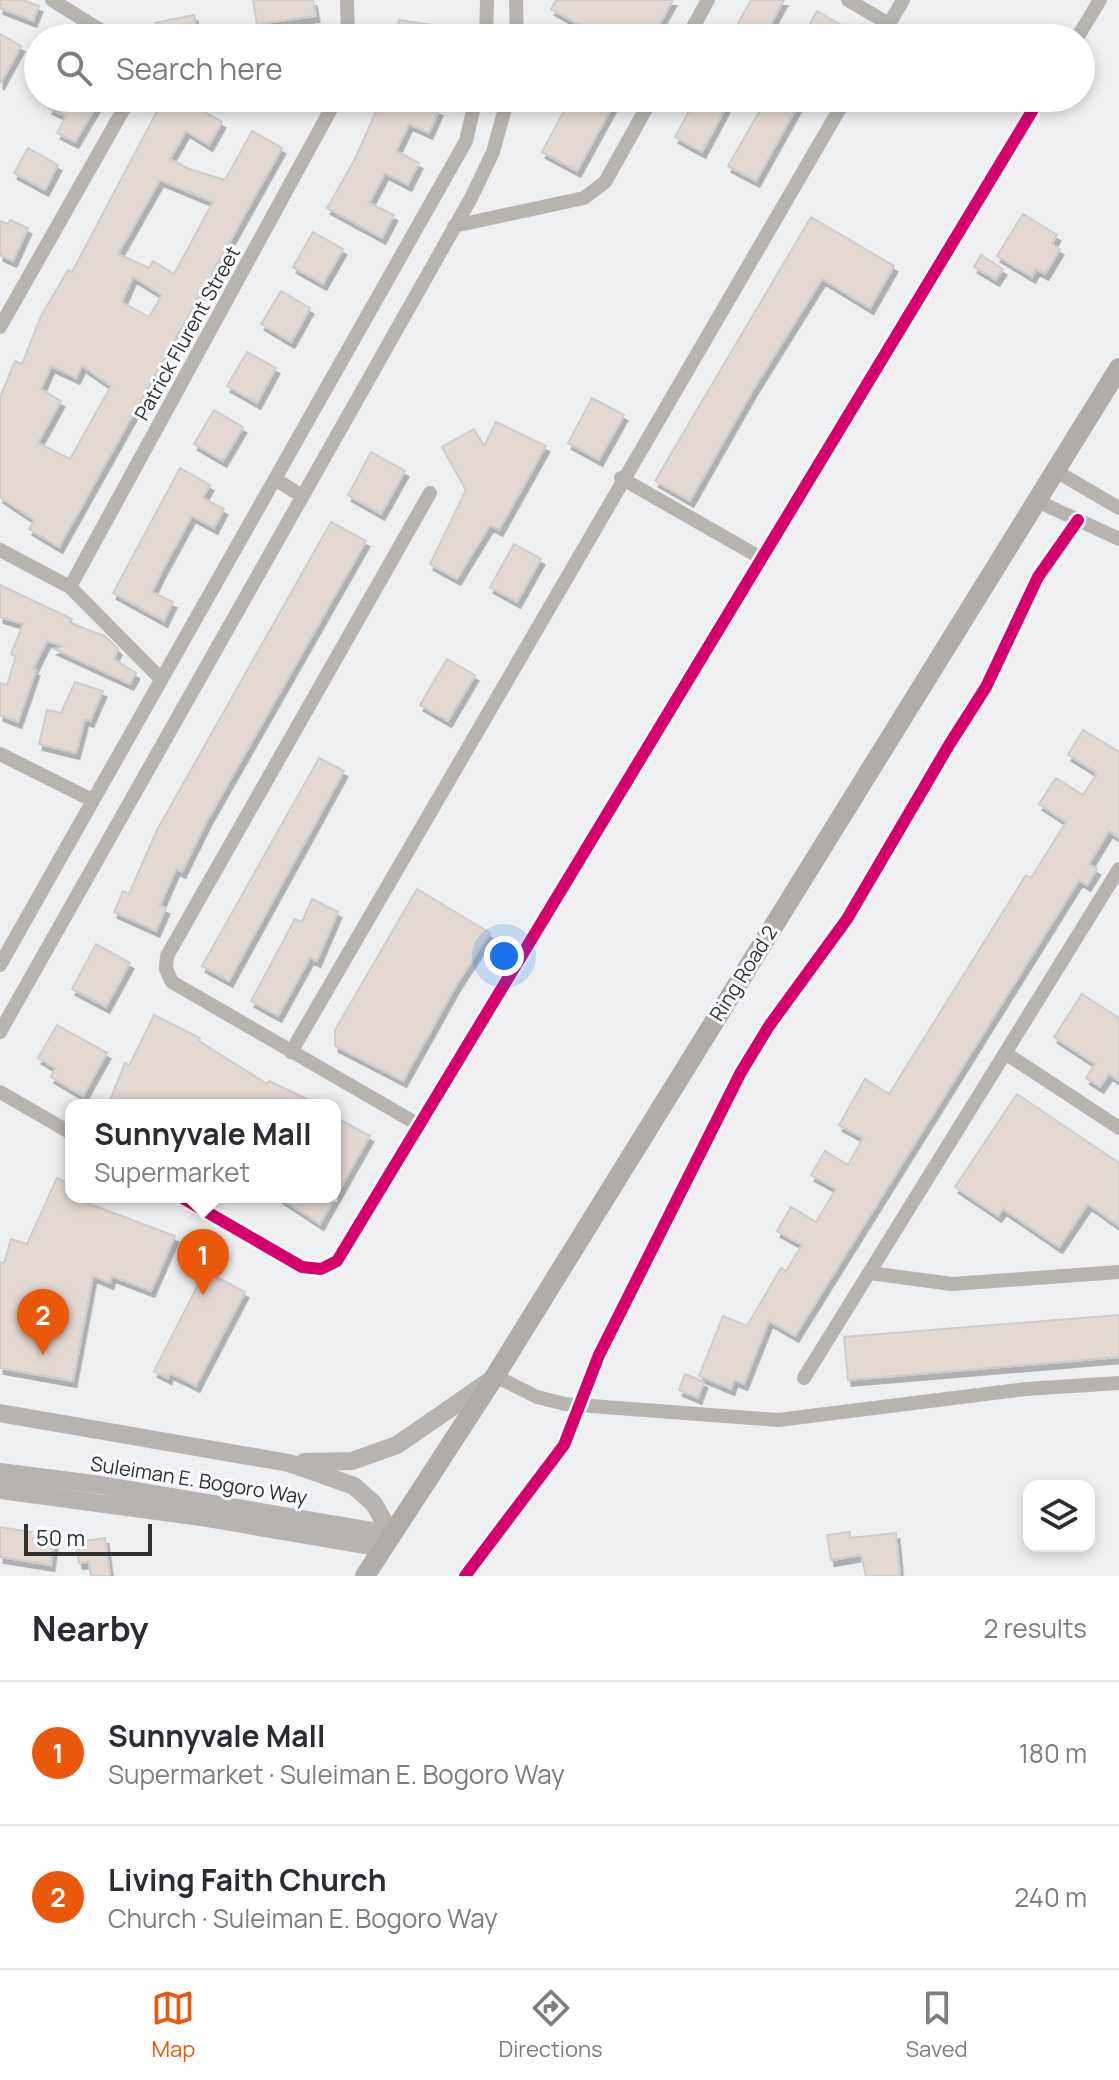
<!DOCTYPE html>
<meta charset="utf-8">
<style>
:root{--surface:#fff;--page:#f7f7f7;--text:#2b2b33;--muted:#7c7c81;--line:#e1e1e2;--accent:#ea580c}
body{margin:0;font-family:Manrope,sans-serif;background:var(--page);color:var(--text)}
.controls{position:absolute;right:24px;bottom:24px;display:grid;overflow:hidden;border-radius:16px;box-shadow:0 4px 12px #0003}
.controls button{width:72px;height:72px;display:grid;place-items:center;padding:0;border:0;border-bottom:2px solid var(--line);background:var(--surface);color:var(--text);font:40px sans-serif}
.scale{position:absolute;left:24px;bottom:20px;width:128px;box-sizing:border-box;padding-left:8px;border:4px solid #2e2f30;border-top:0;font-size:22px;line-height:28px;white-space:nowrap;color:#2e2f30;-webkit-text-stroke:6px #fafcff;paint-order:stroke}
.you{position:absolute;left:504px;top:956px;width:28px;height:28px;margin:-20px;border:6px solid #fff;border-radius:50%;background:#1a73e8;box-shadow:0 0 0 12px #1a73e833}
.badge{display:grid;place-items:center;width:52px;height:52px;border-radius:50%;background:var(--accent);color:#fff;font-size:26px;font-weight:700}
.pin{position:absolute;translate:-50% -66px;filter:drop-shadow(0 2px 4px #0008)}
.pin::after{content:'';position:absolute;top:42px;width:28px;height:24px;background:inherit;clip-path:polygon(0 0,100% 0,50% 100%)}
.popup{position:absolute;left:65px;top:1099px;width:276px;height:104px;box-sizing:border-box;display:grid;place-content:center;border-radius:16px;background:var(--surface);filter:drop-shadow(0 2px 6px #0005);font-size:26px;white-space:nowrap;color:var(--muted)}
.popup b{font-size:30px;color:var(--text)}
.popup::after{content:'';position:absolute;left:50%;top:100%;margin-left:-16px;border:16px solid transparent;border-top-color:var(--surface)}
.list{margin:0;padding:0;list-style:none}
h2{display:flex;justify-content:space-between;align-items:center;height:104px;margin:0;padding:0 32px;font-size:34px}
h2 small{font-size:26px;font-weight:400;color:var(--muted)}
.list li{display:grid;grid-template-columns:52px 1fr auto;gap:24px;align-items:center;box-sizing:border-box;height:144px;padding:0 32px;border-top:2px solid var(--line)}
.list b{display:block;font-size:30px;white-space:nowrap}
.list p{margin:0;font-size:26px;white-space:nowrap;color:var(--muted)}
.list em{font-size:26px;font-style:normal;color:var(--muted)}
.icon{flex:none;width:44px;height:44px;fill:none;stroke:currentColor;stroke-width:2;stroke-linecap:round;stroke-linejoin:round}
.map{position:relative;flex:none;width:1119px;height:1576px;overflow:hidden}
.search{position:absolute;background:var(--surface);box-shadow:0 4px 12px #0003;left:24px;right:24px;top:24px;height:88px;display:flex;align-items:center;gap:20px;box-sizing:border-box;padding:0 28px;border-radius:44px;color:var(--muted);font-size:30px}
.sheet{height:392px;background:var(--surface)}
nav{display:flex;justify-content:space-around;align-items:center;box-sizing:border-box;height:112px;border-top:2px solid var(--line);background:var(--surface);font-size:22px;color:var(--muted)}
nav a{display:grid;justify-items:center;gap:4px}
nav .on{color:var(--accent)}
.map>svg:first-child{display:block}
</style>
<div class="map">
<svg width="1119" height="1576" viewBox="0 0 1119 1576">
<defs>
<filter id="shadow"><feDropShadow dx="3.5" dy="6" stdDeviation="0" flood-color="#0004"/></filter>
</defs>
<rect width="100%" height="100%" fill="#edeff1"/>
<path fill="#e4d8d2" stroke="#cdcdcd" stroke-width="2" fill-rule="evenodd" filter="url(#shadow)" d="M0 0H23L39 6 33 21 0 8Z
M253 0H313L316 16 257 24Z
M556 0H673L652 38H603L551 9Z
M751 0H784L769 27 787 38H730Z
M817 11 843 26 836 38H802Z
M194 15 199 38H158L155 23Z
M399 20 433 25 431 38H397Z
M0 34 21 46 0 84Z
M54 98H101L75 142 57 133 66 116 49 108Z
M164 98H204L198 108 222 122 209 145 186 131 170 159 189 169 225 180 252 131 282 148 59 547 29 529 34 520 0 497V397L15 361 22 364 41 316 68 270 72 272ZM160 180 213 202 174 274 153 261 149 268 118 254ZM133 277 162 295 149 317 122 302ZM51 366 76 378 82 366 111 386 70 459 38 443 61 401 41 389Z
M382 98H411L439 110 429 133 409 124 396 151 419 163 408 185 385 173 369 203 394 215 382 238 327 208 355 159Z
M571 98H617L577 171 542 152Z
M696 98H710L726 107 702 152 675 137Z
M767 98H802L756 181 728 166Z
M28 148 58 165 45 190 14 173Z
M1023 214 1057 235 1052 244 1060 249 1045 274 1036 269 1032 277 997 256Z
M811 217 894 266 870 308 822 279 753 390 690 501 655 481Z
M10 220 28 228 13 261 0 255V221L8 224Z
M313 232 343 249 323 284 293 267Z
M981 255 1003 269 996 280 974 267Z
M281 291 310 308 291 342 261 324Z
M247 352 276 368 257 403 227 386Z
M592 398 624 415 599 460 568 443Z
M214 410 243 427 223 461 194 444Z
M496 422 546 446 499 530 490 525 457 579 430 564 466 490 442 447 474 429 484 446Z
M371 452 405 471 381 514 348 495Z
M180 468 210 485 203 498 224 509 214 528 192 516 161 573 152 592 173 602 164 621 113 593Z
M331 522 366 541 208 819 182 872 176 869 160 906 166 908 156 931 114 912 123 891 129 894 157 830Z
M514 544 541 559 517 602 490 587Z
M0 585 72 619 70 623 105 636 118 649 114 659 136 673 130 684 54 649 63 646 47 641 33 669 36 670 18 722 0 715V683L7 685 16 656 11 654 23 624 0 617Z
M447 659 475 675 448 721 420 705Z
M75 682 103 691 90 721 85 719 76 753 39 744 47 710 61 713Z
M1083 730 1119 752V838L1109 831 1089 864 1097 869 1087 885 1079 880 795 1336 769 1321 744 1384 734 1380 731 1389 699 1376 723 1316 747 1326 781 1268 786 1271 802 1245 777 1231 791 1207 816 1222 836 1189 811 1175 825 1151 848 1165 863 1138 839 1125 865 1079 889 1094 1026 875 1031 878 1066 822 1039 804 1056 778 1083 795 1097 773 1068 755Z
M319 758 344 771 229 981 202 966Z
M417 889 490 933 457 984 403 1081 335 1046V1030Z
M312 899 338 912 317 961 310 958 278 1016 251 1001 295 919 302 922Z
M96 944 130 963 106 1007 72 989Z
M1082 994 1119 1018V1081L1109 1074 1100 1087 1086 1078 1095 1064 1054 1037Z
M154 1015 200 1038 199 1041 267 1084 269 1081 320 1105H108L125 1063 129 1066Z
M57 1025 107 1053 83 1096 51 1077 55 1068 38 1058Z
M1017 1094 1119 1163V1226L1088 1204 1059 1247 1003 1209 998 1216 955 1187Z
M335 1117 370 1136 320 1224 279 1197H335Z
M57 1178 71 1185V1197L175 1236 151 1291 112 1276 110 1283 93 1276 73 1381 0 1368V1262L4 1263 11 1239 27 1244Z
M205 1271 245 1292 196 1386 170 1373 168 1378 154 1371Z
M1119 1315V1357L848 1380 844 1337Z
M685 1374 704 1382 698 1398 679 1390Z
M0 1527 55 1536 51 1565 0 1557Z
M850 1532V1538L896 1533 900 1576H866L861 1555 831 1560 827 1535Z
M105 1538 110 1576H91L89 1562 79 1563 76 1542Z"/>
<g fill="none" stroke-linecap="round" stroke-linejoin="round">
<path stroke="#b7b4b0" stroke-width="14" d="M52 0 113 38
M347 0 348 38
M516 0 517 38
M848 0 889 24
M486 38 487 0
M687 38 708 0
M881 38 903 0
M1077 38 1100 0
M454 226 584 198 605 182 652 98
M0 327 130 98
M1054 470 1119 508
M621 478 761 558
M275 479 302 496
M1035 500 1119 539
M0 550 70 587 160 678
M70 587 337 98
M0 754 92 800
M0 965 466 141 476 98
M0 1032 471 198 493 152 508 98
M291 1052 846 98
M1005 1053 1119 1128
M0 1092 71 1133
M419 1125 172 982 166 969 167 956 430 493
M181 1197 302 1267 321 1269 337 1261 1040 98
M870 1273 952 1284 1119 1272
M495 1376 537 1397 565 1404 778 1420 1026 1389 1119 1383
M804 1378 1119 869
M465 1576 564 1445 599 1355 741 1072 769 1026 847 919 949 745 986 687 1038 577 1078 520"/>
<path stroke="#b7b3b0" stroke-width="18" d="M0 1413 289 1463 354 1486 374 1504 391 1534
M304 1462 352 1461 397 1445 491 1380
M0 1472 101 1485 391 1534
M0 1490 201 1517 382 1548"/>
<path stroke="#b1aca7" stroke-width="20" d="M365 1576 495 1376 1119 368"/>
<g stroke="#fafcff" stroke-width="17">
<path id="cycleway" d="M181 1197 302 1267 321 1269 337 1261 1040 98
M465 1576 564 1445 599 1355 741 1072 769 1026 847 919 949 745 986 687 1038 577 1078 520"/>
</g>
<use href="#cycleway" stroke="#d6006c" stroke-width="12"/>
</g>
<g text-anchor="middle" dominant-baseline="central" stroke-width="6" stroke-linejoin="round" paint-order="stroke">
<g font-size="20" fill="#2e2f30" stroke="#fafcff">
<text transform="translate(187 333) rotate(-61)">Patrick Flurent Street</text>
<text transform="translate(743 973) rotate(-58)">Ring Road 2</text>
<text transform="translate(199 1480) rotate(9)">Suleiman E. Bogoro Way</text>
</g>
</g>
</svg>
<div class="controls">
<button><svg class="icon" aria-label="layers" viewBox="0 0 24 24"><path d="M12 4l9 5-9 5-9-5zM3 14l9 5 9-5"/></svg></button>
</div>
<div class="scale">50 m</div>
<div class="you"></div>
<div class="pin badge" style="left:203px;top:1295px">1</div>
<div class="popup"><b>Sunnyvale Mall</b>Supermarket</div>
<div class="pin badge" style="left:43px;top:1355px">2</div>
<div class="search"><svg class="icon" aria-label="search" viewBox="0 0 24 24"><circle cx="10" cy="10" r="6"/><path d="M15 15l6 6"/></svg>Search here</div>
</div>
<section class="sheet">
<h2>Nearby<small>2 results</small></h2>
<ul class="list">
<li><span class="badge">1</span><div><b>Sunnyvale Mall</b><p>Supermarket · Suleiman E. Bogoro Way</p></div><em>180 m</em></li>
<li><span class="badge">2</span><div><b>Living Faith Church</b><p>Church · Suleiman E. Bogoro Way</p></div><em>240 m</em></li>
</ul>
</section>
<nav>
<a class="on"><svg class="icon" aria-label="map" viewBox="0 0 24 24"><path d="M3 6l6-2 6 2 6-2v14l-6 2-6-2-6 2zM9 4v14M15 6v14"/></svg>Map</a>
<a><svg class="icon" aria-label="directions" viewBox="0 0 24 24"><path d="M12 3l9 9-9 9-9-9zM9 14v-3h6M13 9l2 2-2 2"/></svg>Directions</a>
<a><svg class="icon" aria-label="saved" viewBox="0 0 24 24"><path d="M7 4h10v16l-5-4-5 4z"/></svg>Saved</a>
</nav>
